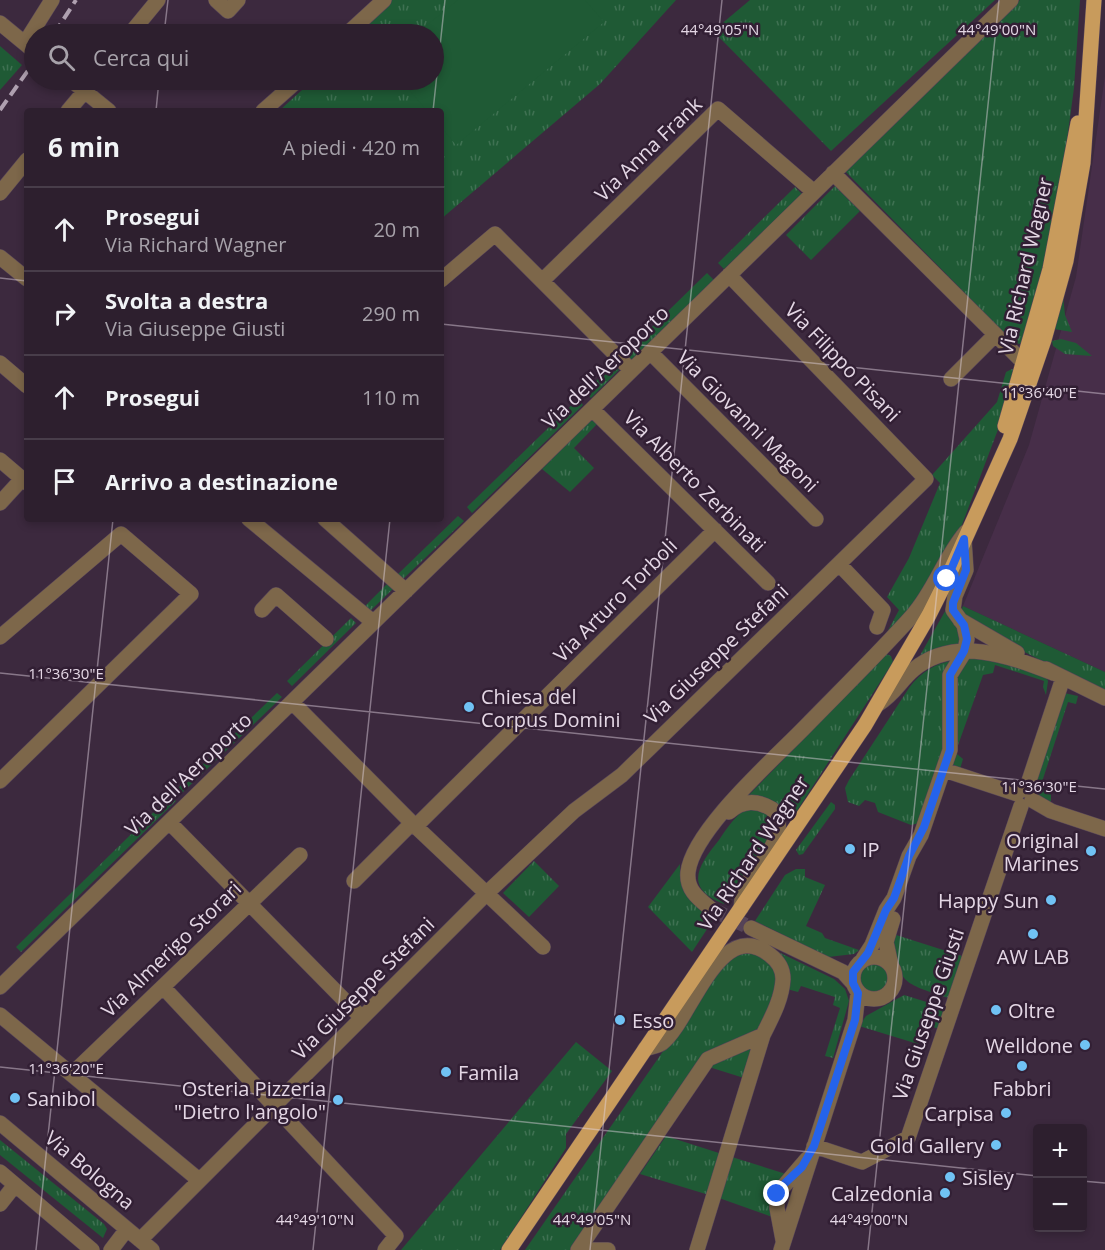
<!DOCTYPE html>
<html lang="it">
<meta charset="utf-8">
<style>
:root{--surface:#2d1f2e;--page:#392c3a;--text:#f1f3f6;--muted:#a7a2aa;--line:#483d4a}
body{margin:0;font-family:"Open Sans",sans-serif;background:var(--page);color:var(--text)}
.controls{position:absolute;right:18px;bottom:18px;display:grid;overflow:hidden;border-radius:6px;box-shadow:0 3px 9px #0003}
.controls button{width:54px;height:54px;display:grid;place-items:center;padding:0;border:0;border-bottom:2px solid var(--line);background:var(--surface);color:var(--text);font:30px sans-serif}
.stop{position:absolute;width:18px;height:18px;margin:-14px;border:4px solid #2563eb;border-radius:50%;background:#fff}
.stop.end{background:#2563eb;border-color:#fff;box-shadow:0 2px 6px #0008}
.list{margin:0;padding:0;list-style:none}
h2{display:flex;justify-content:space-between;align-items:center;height:78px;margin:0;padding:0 24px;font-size:26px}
h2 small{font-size:20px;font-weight:400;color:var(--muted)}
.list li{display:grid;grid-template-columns:39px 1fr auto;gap:18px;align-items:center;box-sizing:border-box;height:84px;padding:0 24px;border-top:2px solid var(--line)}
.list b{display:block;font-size:22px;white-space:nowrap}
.list p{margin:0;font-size:20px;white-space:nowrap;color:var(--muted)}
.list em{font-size:20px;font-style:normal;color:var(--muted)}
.icon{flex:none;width:33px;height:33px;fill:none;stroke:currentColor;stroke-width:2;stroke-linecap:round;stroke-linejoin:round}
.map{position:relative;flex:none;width:1105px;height:1250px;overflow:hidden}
.search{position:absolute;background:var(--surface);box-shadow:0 3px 9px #0003;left:24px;top:24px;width:420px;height:66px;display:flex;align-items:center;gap:15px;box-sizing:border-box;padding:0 21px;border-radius:33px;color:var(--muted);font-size:22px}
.panel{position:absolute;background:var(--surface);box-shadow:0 3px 9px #0003;left:24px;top:108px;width:420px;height:414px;border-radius:6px}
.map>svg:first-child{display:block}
</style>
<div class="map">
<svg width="1105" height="1250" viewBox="0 0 1105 1250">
<defs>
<pattern id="grass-tufts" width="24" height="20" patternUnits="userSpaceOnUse" patternTransform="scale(1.5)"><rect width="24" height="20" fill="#1f5a35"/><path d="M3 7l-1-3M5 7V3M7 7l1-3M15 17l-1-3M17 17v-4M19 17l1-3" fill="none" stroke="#3f7152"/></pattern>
</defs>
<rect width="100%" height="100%" fill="#3c293e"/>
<path fill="#472e49" d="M1105 76V672L963 606 1029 445 1076 277Z"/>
<path fill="url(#grass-tufts)" d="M391 0H676L600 84 441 219V111H279L313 80H434V34H360Z
M750 0H995L831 151 713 31Z
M1020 0H1080L1074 88 1055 228 1025 342 1019 344 1011 340 845 171Z
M0 46 22 65 0 90Z
M835 186 860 211 811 260 786 235Z
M795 187 802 194 724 269 718 263Z
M707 273 714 280 630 361 624 354Z
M1063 295 1065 315 1072 332 1054 329Z
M1061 339 1076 343 1092 356 1065 354 1053 346 1052 341Z
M613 364 619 370 591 398 585 392Z
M1012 369 1016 372V382L960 530 950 541 914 609 886 634 899 610 887 597 909 558 940 483 932 475 997 402 1006 372Z
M578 399 583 405 472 513 467 507Z
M593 418 598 423 574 448 594 468 570 492 542 469Z
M458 516 464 521 403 579 398 574Z
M389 582 395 587 367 614 362 609Z
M948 606 961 630 960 644 918 659Z
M963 606 1105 672V694L973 625 961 611Z
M351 618 356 623 292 686 287 681Z
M886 654 891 656 893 662 791 820 783 819 745 799Z
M986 655 1046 677 1048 681 1046 695 1043 687 1044 681 995 665 993 673 983 675 957 748V754L963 759 960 769 952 766 953 680 962 659Z
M955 660 947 745 919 823 911 825 878 812 875 803 865 800 859 806 848 802 845 788 849 780 909 688C921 672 935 663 955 660Z
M277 693 282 697 182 793 177 789Z
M1064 693 1078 696 1076 704 1068 702 1041 785 1051 788V802L1039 795 1034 781Z
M170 796 176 801 21 952 16 947Z
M831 802 835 805V809L803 854 799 855 796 850Z
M747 808 770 814 774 830 724 904C683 888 698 866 719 840 727 828 735 816 747 808Z
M534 861 559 886 529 917 503 893Z
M680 864C679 891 692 905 713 920L692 952 648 907Z
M796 869H805V877L825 885 806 926 822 933 825 938 859 950 854 954 828 957 755 921 785 875Z
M893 934 962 956 949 998C903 983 897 984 893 934Z
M770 948 834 979 845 989 849 1001 833 1058 825 1056 840 1008 833 1005 835 997 801 986 798 992 787 989Z
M749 953 768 958 779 975 765 1025 708 1055 572 1250H525L723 965 739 954Z
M858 978a15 15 0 1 1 30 0a15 15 0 1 1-30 0Z
M904 995 946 1008 939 1029 925 1024 918 1044 859 1026 866 1016Z
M576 1042 612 1071 566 1134V1148L500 1250H401Z
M756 1043 744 1078 709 1067Z
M666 1136 722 1154 709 1195 640 1174Z
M0 1140 104 1224 107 1229 103 1238 0 1155Z
M732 1157 786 1174 775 1218 719 1198Z"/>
<path fill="#1f5a35" d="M458 0H585L604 22 456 145 441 127V111H427L401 80H434V34H416Z"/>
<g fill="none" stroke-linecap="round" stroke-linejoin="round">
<path stroke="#554357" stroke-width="15" stroke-dasharray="15 8" stroke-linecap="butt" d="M711 909 751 928"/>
<g stroke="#574559" stroke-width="16">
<path id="minor" d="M216 0 228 11 238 0
M0 23 34 51
M130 34 158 0
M347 34 384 0
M25 43 52 0
M71 80 109 111
M68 111 94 80
M263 111 298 80
M833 173 1024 363
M0 193 27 160
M0 257 27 279
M441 280 495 234 631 370
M542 281 718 109 814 192
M650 352 816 519
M0 363 27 386
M951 379 995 335
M592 409 768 583
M0 460 27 483
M0 503 22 479
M249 519 373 622
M325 519 406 591
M839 564 883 610 877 627
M262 610 276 595 326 639
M960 620 1017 653
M0 637 121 534 191 594 0 781
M1046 669 1105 698
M292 702 412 823 543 947
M877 705C896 693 899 682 913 670 955 635 1009 656 1053 673
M944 770 1017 794
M1026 790 1063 678
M1032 800 1051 811 1105 829
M729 812C743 800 757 800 772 809 793 832 757 866 746 885 742 891 742 901 741 908
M169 822 362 1018
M416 826 715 530
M354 881 412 823
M711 909C699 899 686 890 688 872 693 830 774 759 805 727 841 690 878 654 913 615 935 590 944 558 966 532
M751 928 843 972 853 983
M853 978a21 21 0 1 1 42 0a21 21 0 1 1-42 0Z
M863 959 872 945 886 910 894 898 909 856 921 835 950 750V675L965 651 967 639 964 625 953 610 955 596 966 570 964 539
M891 965 886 942 893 919
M0 987 1011 0
M163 987 396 1236 385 1250
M0 1015 199 1180
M72 1074 300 855
M0 1123 152 1250
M814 1146 862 1162 908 1138 1021 806
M0 1172 92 1250
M0 1204 15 1185
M140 1240 488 892 574 811 622 775 926 479 729 275
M783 1240 777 1208V1194L807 1159
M111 1250 127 1229
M578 1250 708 1059 763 1035C772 1017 782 999 783 979 783 969 778 961 770 955 719 914 690 1022 662 1043 658 1046 650 1047 645 1049
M585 1250H608
M697 1250 763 1035
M781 1250 855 1020 858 993"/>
</g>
<g stroke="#574559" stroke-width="16">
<path id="major" d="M1005 426 1050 269 1078 123
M509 1250 865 725 929 615 947 579 1010 439 1044 340 1066 261 1083 163 1094 0"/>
</g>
<use href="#minor" stroke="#7d674a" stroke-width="15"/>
<use href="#major" stroke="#c89b5c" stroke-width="15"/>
<path stroke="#afa0b0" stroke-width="4" stroke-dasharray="12 6" stroke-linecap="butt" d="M54 34 76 0
M0 110 34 62"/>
</g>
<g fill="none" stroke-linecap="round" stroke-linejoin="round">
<path stroke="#2563eb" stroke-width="8" d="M777 1194 783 1185 802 1167 814 1146 855 1020 858 993 853 983V972L868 953 886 910 894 898 909 856 924 827 950 750V675L964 651 967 639 964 625 953 610V603L966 570 964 539 947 579"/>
</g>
<path fill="none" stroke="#e4d7e5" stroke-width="1.5" stroke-opacity="0.45" d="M164 34 168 0M156 111 159 80M433 111 445 0M0 278 27 281M441 324 1105 394M0 673 1105 789M0 1067 1038 1176M1082 1181 1105 1183M36 1250 113 519M313 1250 390 519M590 1250 722 0M868 1250 999 0"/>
<g fill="#70c2f4" stroke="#321f34" stroke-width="2">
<circle cx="469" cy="707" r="6"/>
<circle cx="850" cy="849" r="6"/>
<circle cx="1091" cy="851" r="6"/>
<circle cx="1051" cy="900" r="6"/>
<circle cx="1033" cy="934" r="6"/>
<circle cx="996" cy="1010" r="6"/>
<circle cx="620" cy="1020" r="6"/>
<circle cx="1085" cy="1045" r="6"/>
<circle cx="1022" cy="1066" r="6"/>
<circle cx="446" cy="1072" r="6"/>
<circle cx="15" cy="1098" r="6"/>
<circle cx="338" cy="1100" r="6"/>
<circle cx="1006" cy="1113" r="6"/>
<circle cx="996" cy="1145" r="6"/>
<circle cx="950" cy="1177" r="6"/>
<circle cx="945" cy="1193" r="6"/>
</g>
<g text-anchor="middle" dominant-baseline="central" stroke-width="5" stroke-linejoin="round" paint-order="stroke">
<g font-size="20" fill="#e4d7e5" stroke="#321f34">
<text transform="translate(648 149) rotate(-44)">Via Anna Frank</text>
<text transform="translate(1025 266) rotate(-77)">Via Richard Wagner</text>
<text transform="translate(843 362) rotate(46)">Via Filippo Pisani</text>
<text transform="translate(605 367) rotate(-44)">Via dell'Aeroporto</text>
<text transform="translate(748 421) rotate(45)">Via Giovanni Magoni</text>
<text transform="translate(695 481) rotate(45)">Via Alberto Zerbinati</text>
<text transform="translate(615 600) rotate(-45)">Via Arturo Torboli</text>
<text transform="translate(716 654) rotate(-44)">Via Giuseppe Stefani</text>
<text transform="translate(188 774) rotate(-44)">Via dell'Aeroporto</text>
<text transform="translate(753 853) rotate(-56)">Via Richard Wagner</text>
<text transform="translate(171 949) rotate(-44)">Via Almerigo Storari</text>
<text transform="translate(363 988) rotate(-45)">Via Giuseppe Stefani</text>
<text transform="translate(928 1014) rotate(-71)">Via Giuseppe Giusti</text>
<text transform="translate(90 1170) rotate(40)">Via Bologna</text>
</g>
<g font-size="20" fill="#e4d7e5" stroke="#321f34" text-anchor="start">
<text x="481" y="696">Chiesa del<tspan x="481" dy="23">Corpus Domini</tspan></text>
<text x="1079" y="840" text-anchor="end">Original<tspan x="1079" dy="23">Marines</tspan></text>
<text x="862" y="849">IP</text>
<text x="1039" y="900" text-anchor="end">Happy Sun</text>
<text x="1033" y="956" text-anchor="middle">AW LAB</text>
<text x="1008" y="1010">Oltre</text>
<text x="632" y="1020">Esso</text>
<text x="1073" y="1045" text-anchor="end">Welldone</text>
<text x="458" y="1072">Famila</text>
<text x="326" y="1088" text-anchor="end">Osteria Pizzeria<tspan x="326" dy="23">"Dietro l'angolo"</tspan></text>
<text x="1022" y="1088" text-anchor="middle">Fabbri</text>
<text x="27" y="1098">Sanibol</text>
<text x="994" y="1113" text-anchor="end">Carpisa</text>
<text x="984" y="1145" text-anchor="end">Gold Gallery</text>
<text x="962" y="1177">Sisley</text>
<text x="933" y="1193" text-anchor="end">Calzedonia</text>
</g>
</g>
<g font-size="15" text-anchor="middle" fill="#e4d7e5" stroke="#321f34" stroke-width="5" stroke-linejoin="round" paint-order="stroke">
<text x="720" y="35">44°49'05"N</text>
<text x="997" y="35">44°49'00"N</text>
<text x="1039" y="398">11°36'40"E</text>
<text x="66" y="679">11°36'30"E</text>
<text x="1039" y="792">11°36'30"E</text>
<text x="66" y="1074">11°36'20"E</text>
<text x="315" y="1225">44°49'10"N</text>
<text x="592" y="1225">44°49'05"N</text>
<text x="869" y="1225">44°49'00"N</text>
</g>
</svg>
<div class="controls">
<button>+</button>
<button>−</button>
</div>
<div class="stop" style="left:947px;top:579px"></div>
<div class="stop end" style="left:777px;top:1194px"></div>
<div class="search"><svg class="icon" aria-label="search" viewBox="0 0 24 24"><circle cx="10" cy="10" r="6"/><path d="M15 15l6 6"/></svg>Cerca qui</div>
<section class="panel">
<h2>6 min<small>A piedi · 420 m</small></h2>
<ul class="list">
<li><svg class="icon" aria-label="ahead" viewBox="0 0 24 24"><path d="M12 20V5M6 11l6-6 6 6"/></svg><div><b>Prosegui</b><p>Via Richard Wagner</p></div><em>20 m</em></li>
<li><svg class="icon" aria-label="right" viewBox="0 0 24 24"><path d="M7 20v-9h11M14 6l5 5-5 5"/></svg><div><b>Svolta a destra</b><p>Via Giuseppe Giusti</p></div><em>290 m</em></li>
<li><svg class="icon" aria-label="ahead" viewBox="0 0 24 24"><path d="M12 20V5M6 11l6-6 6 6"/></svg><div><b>Prosegui</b></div><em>110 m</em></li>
<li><svg class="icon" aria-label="arrive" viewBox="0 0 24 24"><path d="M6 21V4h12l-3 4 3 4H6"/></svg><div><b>Arrivo a destinazione</b></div></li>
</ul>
</section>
</div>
